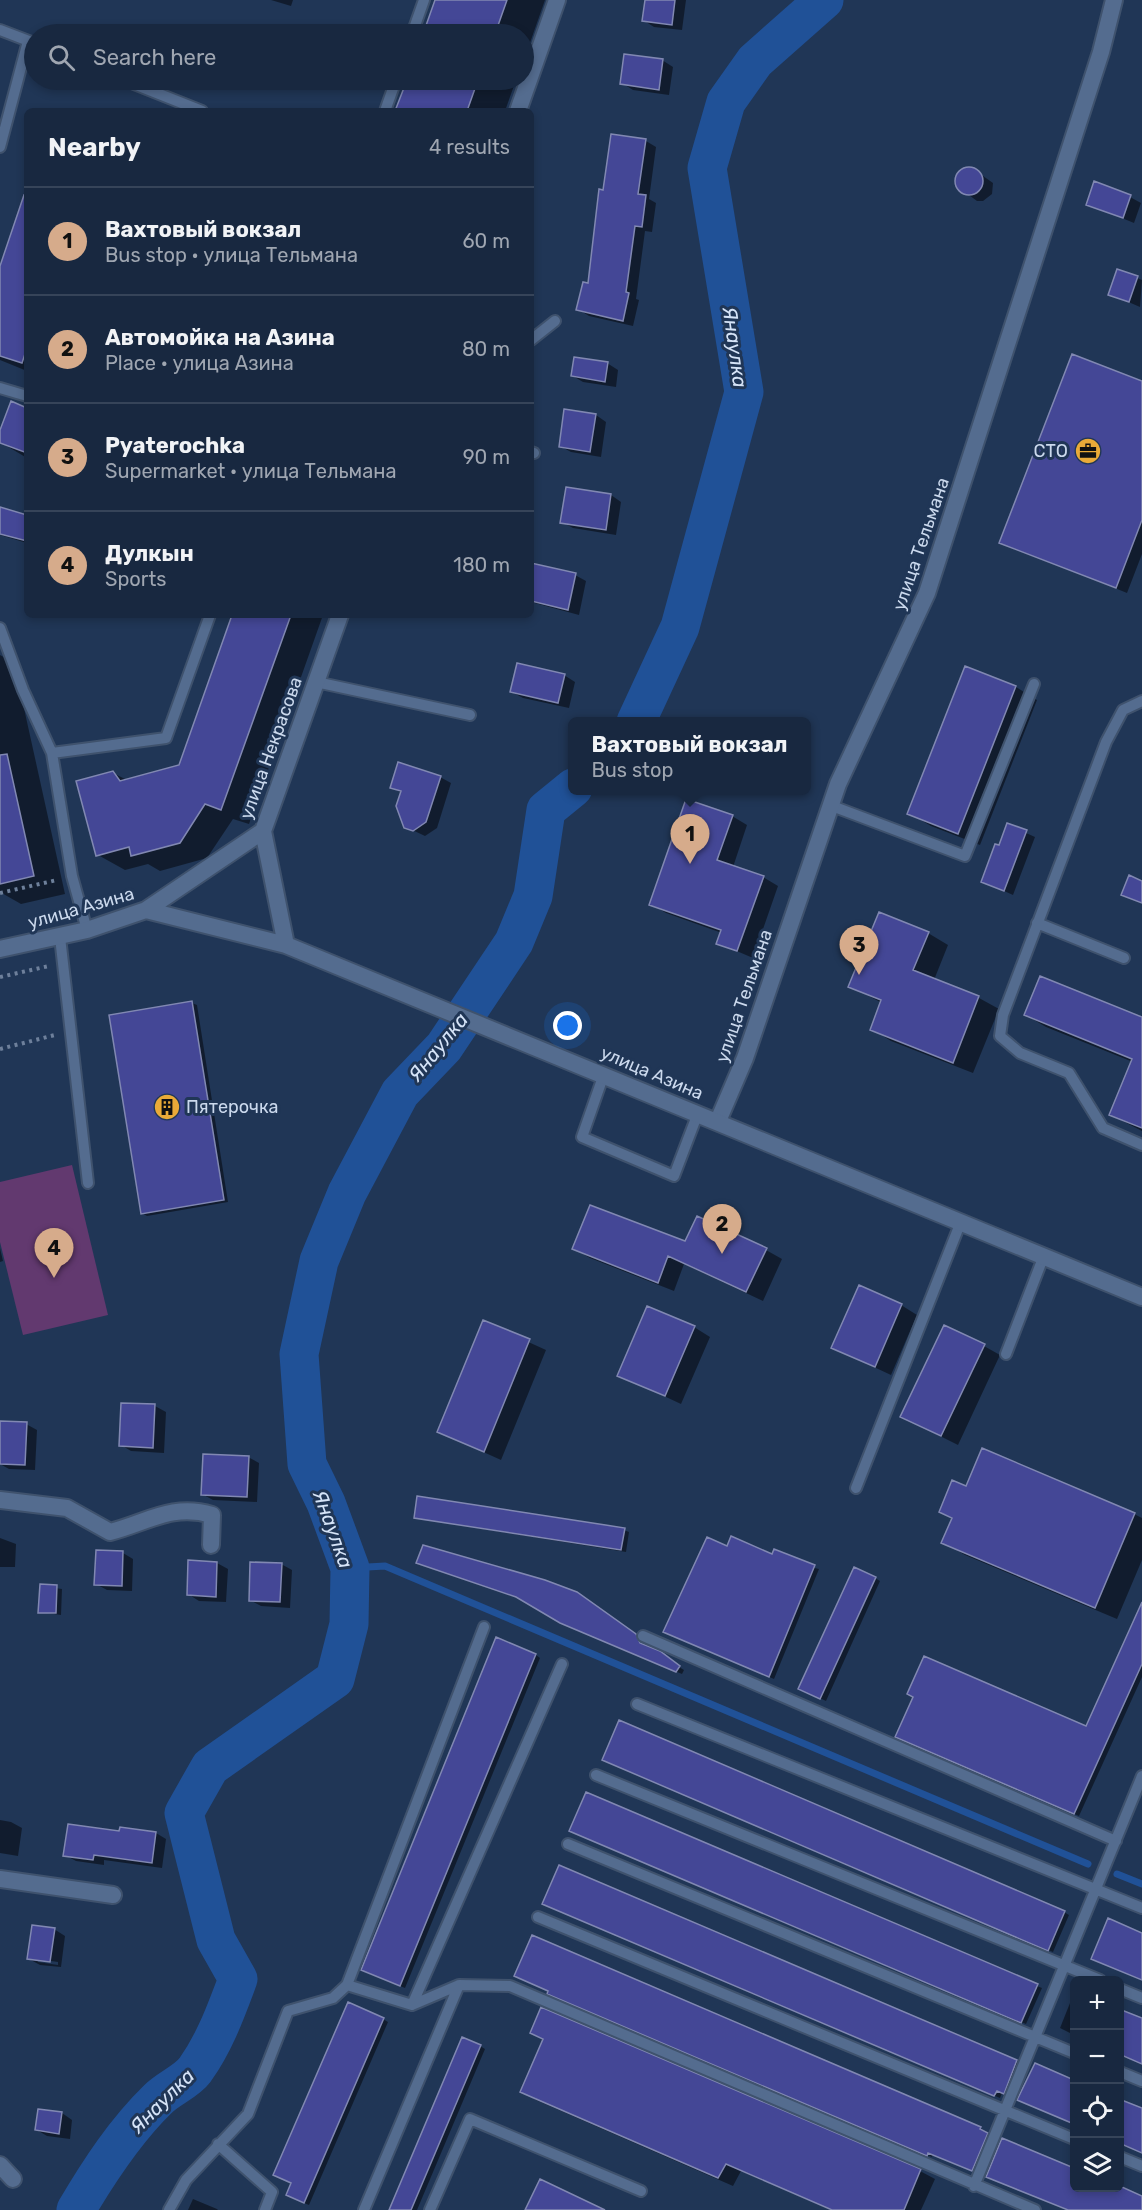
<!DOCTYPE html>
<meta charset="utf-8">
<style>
:root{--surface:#182840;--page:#213047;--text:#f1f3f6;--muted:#9fa6b1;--line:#364459;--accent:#d6ab8b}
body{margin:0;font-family:Rubik,sans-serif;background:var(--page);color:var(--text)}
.controls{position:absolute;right:18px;bottom:18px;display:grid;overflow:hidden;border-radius:9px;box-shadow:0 3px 9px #0003}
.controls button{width:54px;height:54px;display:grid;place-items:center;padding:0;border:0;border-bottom:2px solid var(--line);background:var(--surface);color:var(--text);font:30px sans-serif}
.you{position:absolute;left:568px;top:1026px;width:21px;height:21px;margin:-15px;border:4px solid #fff;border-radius:50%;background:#1a73e8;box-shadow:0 0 0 9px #1a73e833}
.badge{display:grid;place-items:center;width:39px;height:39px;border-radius:50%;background:var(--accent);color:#111;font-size:20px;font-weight:700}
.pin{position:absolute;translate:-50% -50px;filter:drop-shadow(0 2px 3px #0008)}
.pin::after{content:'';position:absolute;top:32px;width:21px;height:18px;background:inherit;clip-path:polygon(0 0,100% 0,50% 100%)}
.popup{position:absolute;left:568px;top:717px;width:243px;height:78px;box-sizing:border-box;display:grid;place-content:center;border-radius:9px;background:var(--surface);filter:drop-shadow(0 2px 4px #0005);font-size:20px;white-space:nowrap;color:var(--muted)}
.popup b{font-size:22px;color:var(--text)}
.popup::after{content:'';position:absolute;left:50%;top:100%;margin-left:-12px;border:12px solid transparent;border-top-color:var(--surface)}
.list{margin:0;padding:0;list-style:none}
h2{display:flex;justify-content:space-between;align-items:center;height:78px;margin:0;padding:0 24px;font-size:26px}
h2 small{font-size:20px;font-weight:400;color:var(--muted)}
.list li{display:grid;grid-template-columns:39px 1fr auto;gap:18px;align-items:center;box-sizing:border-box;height:108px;padding:0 24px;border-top:2px solid var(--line)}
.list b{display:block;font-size:22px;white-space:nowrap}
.list p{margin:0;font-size:20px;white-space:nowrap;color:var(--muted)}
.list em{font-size:20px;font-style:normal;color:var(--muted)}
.icon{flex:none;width:33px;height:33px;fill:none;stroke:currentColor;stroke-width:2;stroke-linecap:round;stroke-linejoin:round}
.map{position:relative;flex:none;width:1142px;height:2210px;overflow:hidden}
.search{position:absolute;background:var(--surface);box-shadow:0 3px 9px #0003;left:24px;top:24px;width:510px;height:66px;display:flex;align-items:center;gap:15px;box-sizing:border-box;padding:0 21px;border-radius:33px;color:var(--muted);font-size:22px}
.panel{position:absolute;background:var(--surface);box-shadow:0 3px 9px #0003;left:24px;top:108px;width:510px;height:510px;border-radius:9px}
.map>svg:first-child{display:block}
</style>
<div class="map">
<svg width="1142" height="2210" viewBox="0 0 1142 2210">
<rect width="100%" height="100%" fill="#203656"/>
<path fill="#62396f" d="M72 1165 108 1315 23 1335 0 1242V1182Z"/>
<path fill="#0007" fill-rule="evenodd" d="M271 0H293L291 6Z
M437 0H545L524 60V34H424Z
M646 0H686L682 30 654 27 643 20Z
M662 60 673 67 669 95 633 90 622 83Z
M408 80H516L505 111H403L398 108Z
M646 141 656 147 649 199 656 203 652 232 645 231 636 299 639 300 633 326 589 316 578 309 590 285 605 191Z
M967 168 973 169 993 183 992 194 983 201H977L957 186V175Z
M27 191V371L0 360V270Z
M1130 197 1141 203 1134 223 1088 204Z
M1137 278 1142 280 1140 307 1110 294Z
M607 363 618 370 616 387 583 382 573 376Z
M1142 383V554L1127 593 1001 542Z
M27 409V458L0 442V434Z
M596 415 606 422 601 457 571 452 560 446Z
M611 495 621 502 616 535 573 528 562 522Z
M0 509 27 516V543L0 535Z
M531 568 575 575 586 581 579 615 531 602Z
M234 615H323L249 824 233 819 207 858 160 871 148 864 125 870 98 855 113 773 127 780 180 766Z
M0 655 14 663 65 894 21 904 0 892Z
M564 675 575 682 569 708 523 698 512 692Z
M1016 687 1037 700 980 845 931 826 909 813Z
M440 777 451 783 437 828 425 836 406 827 402 793 391 787Z
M732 816 747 825 733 867 763 877 778 886 753 958 718 943 722 933 666 913 651 904Z
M1008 825 1035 837 1013 895 982 881Z
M928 933 948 945 934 980 979 998 999 1009 973 1073 891 1041 872 1029 882 1003 850 986Z
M192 1003 197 1005 228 1202 147 1216 142 1213Z
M1026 1015 1142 1019V1131L1111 1115 1133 1062 1046 1027Z
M686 1243 766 1250 782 1259 763 1301 684 1264 674 1291 590 1258 574 1249Z
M0 1248 3 1261 0 1262Z
M901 1305 917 1315 891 1375 833 1348Z
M484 1322 546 1350 501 1460 439 1432Z
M694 1327 710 1337 681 1404 619 1375Z
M984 1346 1000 1355 958 1445 902 1417Z
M122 1404 155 1406 166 1412 164 1453 131 1451 121 1445Z
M26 1424 37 1430 35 1470 9 1469 0 1464Z
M248 1457 259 1463 257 1502 213 1500 202 1494Z
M941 1512 1134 1514 1142 1518V1560L1117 1619 965 1555 943 1542 953 1519Z
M416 1518 624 1530 629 1532 626 1552Z
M0 1538 16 1544 15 1567H0Z
M728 1548 819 1569 774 1679 670 1634Z
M123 1553 133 1559 132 1591 107 1590 96 1584Z
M217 1563 228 1569 226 1602 199 1601 188 1594Z
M417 1563 582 1597 641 1639 644 1646 684 1670 682 1674 567 1625 522 1599Z
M281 1564 292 1570 290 1608 261 1606 250 1600Z
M875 1578 880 1581 826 1701 805 1691Z
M41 1586 62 1589 61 1615 40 1612Z
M1142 1606V1677L1079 1816 901 1739 1086 1728Z
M536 1655 540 1658 405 1988 367 1973 362 1970Z
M609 1762 1064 1912 1069 1915 1053 1952Z
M0 1820 11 1822 22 1828 18 1856 0 1853Z
M121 1833H156L166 1839 162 1868 104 1860V1865L76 1861 65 1855Z
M576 1833 1037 1986 1042 1988 1026 2024Z
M560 1867 1017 2062 1021 2065 1009 2095 1002 2093 1000 2098 549 1906Z
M54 1929 65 1936 61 1967 40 1965 29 1959ZM38 1959 58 1962V1965L38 1962Z
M1074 1993V2035L1060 2028Z
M553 1996 980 2128 992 2137 977 2173 933 2154 932 2157Z
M542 2009 920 2171 935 2179 921 2210H831L741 2171 733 2186 536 2100 522 2091 545 2040Z
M383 2019 388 2022 309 2205 292 2198Z
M480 2046 485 2049 417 2210H390Z
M1035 2065 1074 2081V2123L1019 2099Z
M62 2113 72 2120 70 2139 47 2136 37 2130Z
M193 2199 217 2209 218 2210H188Z"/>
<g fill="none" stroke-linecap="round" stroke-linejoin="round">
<path stroke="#205197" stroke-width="7" d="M350 1568 385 1566 1088 1864
M1117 1874 1142 1884"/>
<path stroke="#205197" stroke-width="39" d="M636 722 680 627 744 392 707 168 726 102 755 61 824 0
M76 2210C99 2171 125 2131 158 2099 169 2088 186 2082 195 2070 215 2042 226 2011 238 1979L216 1940 184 1813 210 1767 335 1679 349 1624 350 1568 326 1503 307 1464 299 1354 319 1261 347 1193 400 1093 444 1047 514 942 533 896 546 810 573 788"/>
</g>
<path fill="#444796" stroke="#8188b2" stroke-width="1.5" d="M435 0H507L495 34H423Z
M645 0H675L672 25 642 21Z
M624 54 663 59 659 90 620 84Z
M407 80H478L467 111H395Z
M611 134 646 139 638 194 646 195 642 227 635 226 626 292 629 293 623 321 576 310 583 282 588 283 599 189 603 190Z
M955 181a14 14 0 1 1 28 0a14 14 0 1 1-28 0Z
M1094 181 1131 195 1123 218 1086 205Z
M24 195 27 196V348L22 363 0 356V266Z
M1117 269 1138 276 1129 302 1108 295Z
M1072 354 1142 381V520L1116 588 999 543Z
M574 357 608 362 605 382 571 376Z
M11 401 27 408V453L0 443V430Z
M564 409 596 414 590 452 559 447Z
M566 487 611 494 606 530 560 523Z
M0 507 27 515V541L0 534Z
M531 563 576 573 568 610 531 601Z
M232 615H291L221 810 205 804 180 843 131 856 129 847 96 856 76 781 113 771 120 781 179 765Z
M517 663 565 674 558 703 510 692Z
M965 666 1016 686 958 834 907 814Z
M7 754 34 876 0 884V755Z
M398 762 441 776 426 822 413 831 404 828 396 806 401 791 390 788Z
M686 799 733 815 717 860 764 876 737 951 716 944 721 930 649 905Z
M1007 823 1027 830 1004 891 981 882 995 844 999 845Z
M1129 875 1142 881V903L1121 895Z
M879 912 929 932 913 970 979 996 953 1063 870 1030 881 1000 848 987Z
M1040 976 1142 1017V1128L1109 1115 1132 1059 1024 1015Z
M192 1001 224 1200 141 1214 109 1015Z
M590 1205 685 1241 697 1216 767 1248 746 1292 668 1256 658 1283 572 1249Z
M859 1285 902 1304 875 1367 831 1348Z
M647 1306 695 1326 665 1396 617 1376Z
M483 1320 530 1339 484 1452 437 1432Z
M944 1325 985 1344 941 1436 900 1417Z
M121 1403 155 1404 153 1448 119 1446Z
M0 1421 27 1422 25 1465 0 1464Z
M982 1448 1135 1513 1095 1608 941 1543 952 1518 939 1512 952 1480 966 1486Z
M203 1454 249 1456 247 1497 201 1495Z
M417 1496 625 1528 621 1550 414 1518Z
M731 1536 772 1554 774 1549 815 1565 769 1677 663 1632 707 1537 727 1546Z
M423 1545 545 1580 577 1592 636 1634 640 1643 660 1651 680 1666 676 1672 560 1623 516 1597 416 1563Z
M96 1550 123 1551 122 1586 94 1585Z
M188 1560 217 1562 216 1597 187 1595Z
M250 1562 282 1563 280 1602 249 1601Z
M854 1567 876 1577 820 1699 798 1689Z
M40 1584 57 1585 56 1613H38Z
M1142 1602V1664L1074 1814 895 1737 913 1697 907 1694 924 1656 1086 1726Z
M496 1637 536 1654 400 1986 361 1970Z
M619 1720 1065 1911 1048 1951 602 1760Z
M586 1792 1038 1984 1021 2023 569 1831Z
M68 1824 119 1831 120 1827 156 1832 152 1863 94 1855 93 1860 63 1856Z
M559 1865 1017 2060 1004 2094 997 2091 994 2096 542 1904Z
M1108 1918 1142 1933V1980L1091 1959Z
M32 1925 55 1928 50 1962 27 1959Z
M532 1935 981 2127 980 2129 988 2133 972 2171 928 2153 927 2156 547 1994 548 1991 514 1976Z
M348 2002 384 2018 304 2203 286 2195 291 2183 273 2175Z
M541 2007 921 2169 904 2210H832L726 2164 718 2178 520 2092 543 2039 530 2033Z
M1119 2009 1142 2018V2064L1119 2054Z
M462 2037 481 2045 411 2210H389Z
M1035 2063 1074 2080V2124L1017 2100Z
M1119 2099 1142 2108V2153L1119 2143Z
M38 2109 62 2112 59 2134 35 2130Z
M1002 2138 1074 2168V2187H1122L1142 2196V2210H1068L986 2177Z
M540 2179 605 2210H525Z"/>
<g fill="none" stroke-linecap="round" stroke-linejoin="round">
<g stroke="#3f526d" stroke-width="14">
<path id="service" d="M0 30 34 43
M412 34 424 0
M124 80 202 111
M385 111 396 80
M0 147 28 41
M531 340 555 321
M0 388 27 396
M531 452 534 453
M0 628 23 690 52 753 72 876 87 930
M316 682 470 715
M1142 701 1123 710 1106 742 1003 1015 1000 1036 1020 1053 1069 1073 1103 1128 1142 1145
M52 753 166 738 210 615
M832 806 965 856 1034 684
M1037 923 1124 958
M60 937 88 1183
M604 1074 582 1137 674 1176 698 1113
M1006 1354 1043 1258
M856 1488 960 1224
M484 1627 347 1985 412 2005 459 1985 510 1986 1035 2210
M643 1636 1116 1841
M637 1704 1142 1908
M596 1775 1100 1980
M568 1844 1074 2053
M538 1917 1074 2139
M1120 1989 1142 1998
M412 2005 562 1664
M1120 2072 1142 2081
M218 2144 272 2192 265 2210
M1120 2157 1142 2166
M974 2186 1142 1776
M169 2210 186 2180 248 2114 288 2011 333 1998 347 1985
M364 2210 459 1985
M430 2210 470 2119 641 2191"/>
</g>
<g stroke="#3f526d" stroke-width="20">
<path id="minor" d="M718 1121 745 1058 838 784 927 593 1101 52 1114 0
M0 1500 67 1508 110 1532C146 1523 172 1503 212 1515L211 1545
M0 1879 113 1895
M0 2165 13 2179"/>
</g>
<g stroke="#3f526d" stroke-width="20">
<path id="tertiary" d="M518 111 557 0
M263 831 286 945
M146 910 263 831 340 615
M0 949 87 930 146 910 286 945 1142 1297"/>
</g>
<path stroke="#6e809b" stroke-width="4" stroke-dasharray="3 4.5" stroke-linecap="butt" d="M0 893 57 880
M0 977 49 966
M0 1049 55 1035"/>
<use href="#service" stroke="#546c8f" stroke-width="10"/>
<use href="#minor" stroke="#546c8f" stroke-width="16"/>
<use href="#tertiary" stroke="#546c8f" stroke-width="16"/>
</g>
<defs>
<g id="office-disc" transform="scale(1.35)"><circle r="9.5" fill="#eaaa38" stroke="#203656"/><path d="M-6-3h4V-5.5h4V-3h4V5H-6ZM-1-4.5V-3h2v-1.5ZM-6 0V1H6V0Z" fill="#111"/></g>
<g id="building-disc" transform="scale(1.35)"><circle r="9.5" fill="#eaaa38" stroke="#203656"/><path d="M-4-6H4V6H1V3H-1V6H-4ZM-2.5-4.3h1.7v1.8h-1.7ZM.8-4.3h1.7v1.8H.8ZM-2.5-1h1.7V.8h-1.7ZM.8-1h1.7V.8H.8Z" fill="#111"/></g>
</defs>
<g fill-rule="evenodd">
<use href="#office-disc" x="1088" y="451"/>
<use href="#building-disc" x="167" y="1107"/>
</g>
<g text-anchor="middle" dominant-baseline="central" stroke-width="6" stroke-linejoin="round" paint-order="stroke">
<g font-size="18" fill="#cbd9ed" stroke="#203656" text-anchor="end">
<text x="1068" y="451">СТО</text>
<text x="186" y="1107" text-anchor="start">Пятерочка</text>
</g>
<g font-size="18" fill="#cbd9ed" stroke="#203656">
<text transform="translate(921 544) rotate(-71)">улица Тельмана</text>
<text transform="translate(271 748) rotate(-70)">улица Некрасова</text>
<text transform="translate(81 908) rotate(-16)">улица Азина</text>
<text transform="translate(744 996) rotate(-71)">улица Тельмана</text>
<text transform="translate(652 1073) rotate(23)">улица Азина</text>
</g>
<g font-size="20" font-style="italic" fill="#d6e4f8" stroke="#203656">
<text transform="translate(735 347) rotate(82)">Янаулка</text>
<text transform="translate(438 1047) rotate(-51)">Янаулка</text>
<text transform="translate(333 1529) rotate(70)">Янаулка</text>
<text transform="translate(162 2101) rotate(-45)">Янаулка</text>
</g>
</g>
</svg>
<div class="controls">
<button>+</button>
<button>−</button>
<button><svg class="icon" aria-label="locate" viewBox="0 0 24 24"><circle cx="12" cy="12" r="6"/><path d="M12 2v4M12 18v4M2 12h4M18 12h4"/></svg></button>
<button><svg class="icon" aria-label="layers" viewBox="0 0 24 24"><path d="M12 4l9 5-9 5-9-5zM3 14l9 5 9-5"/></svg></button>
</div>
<div class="you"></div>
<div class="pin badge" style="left:690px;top:864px">1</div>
<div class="popup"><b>Вахтовый вокзал</b>Bus stop</div>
<div class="pin badge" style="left:722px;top:1254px">2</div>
<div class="pin badge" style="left:859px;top:975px">3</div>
<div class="pin badge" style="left:54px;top:1278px">4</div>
<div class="search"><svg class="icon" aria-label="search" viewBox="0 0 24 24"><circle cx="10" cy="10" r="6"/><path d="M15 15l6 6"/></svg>Search here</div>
<section class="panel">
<h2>Nearby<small>4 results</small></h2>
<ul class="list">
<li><span class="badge">1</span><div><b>Вахтовый вокзал</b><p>Bus stop · улица Тельмана</p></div><em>60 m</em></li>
<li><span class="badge">2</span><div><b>Автомойка на Азина</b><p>Place · улица Азина</p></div><em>80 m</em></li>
<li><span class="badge">3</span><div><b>Pyaterochka</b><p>Supermarket · улица Тельмана</p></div><em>90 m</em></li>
<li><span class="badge">4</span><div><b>Дулкын</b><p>Sports</p></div><em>180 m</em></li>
</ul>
</section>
</div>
